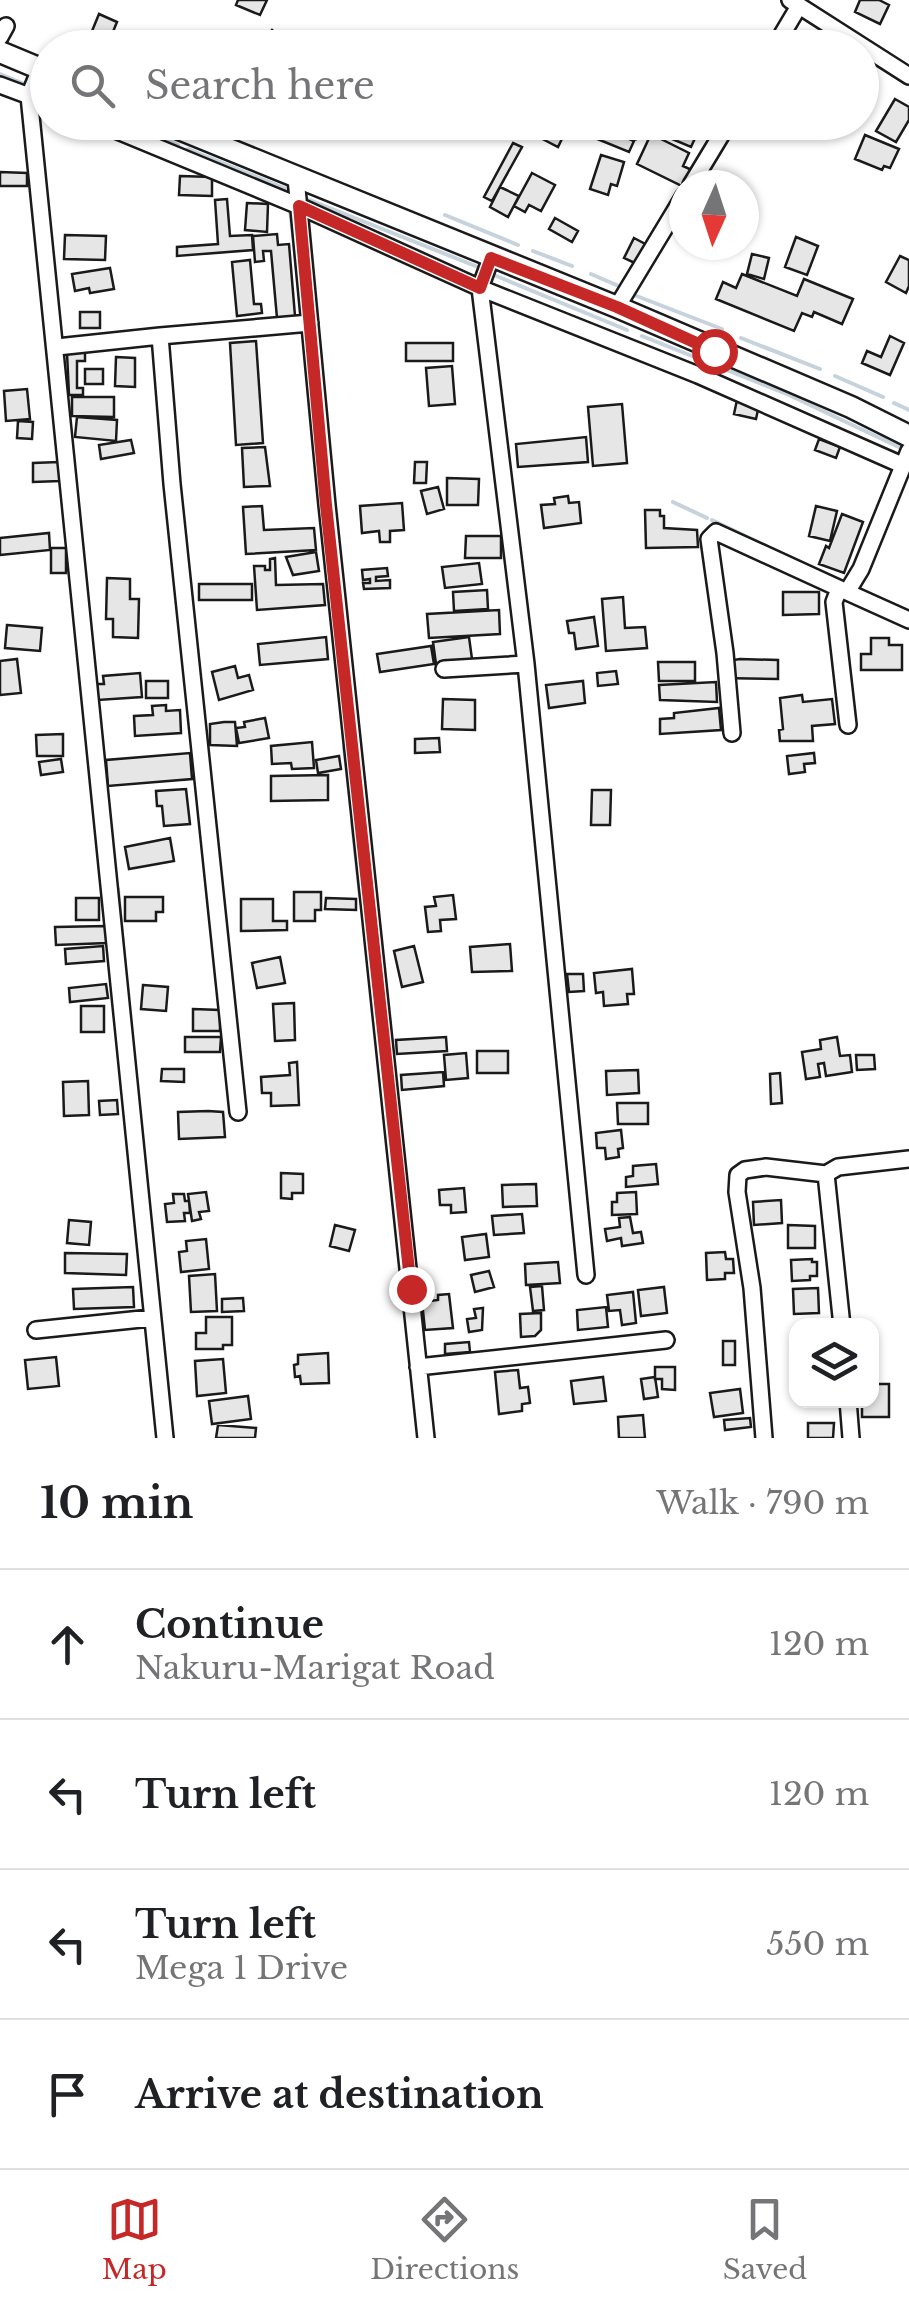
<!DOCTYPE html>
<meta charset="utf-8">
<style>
:root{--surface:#fff;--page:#f2f2f2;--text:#202124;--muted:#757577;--line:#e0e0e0;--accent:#c62828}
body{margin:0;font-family:"Libre Baskerville",serif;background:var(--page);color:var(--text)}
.controls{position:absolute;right:30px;bottom:30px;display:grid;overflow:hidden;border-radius:20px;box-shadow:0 2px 8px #0004}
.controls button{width:90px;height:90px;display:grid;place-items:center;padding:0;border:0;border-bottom:2px solid var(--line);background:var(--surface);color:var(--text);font:50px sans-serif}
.compass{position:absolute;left:669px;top:170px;width:90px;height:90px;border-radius:50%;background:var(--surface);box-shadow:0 2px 8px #0004;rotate:183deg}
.stop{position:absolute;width:30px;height:30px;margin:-22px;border:8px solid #c62828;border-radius:50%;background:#fff}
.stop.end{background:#c62828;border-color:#fff;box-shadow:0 2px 10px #0008}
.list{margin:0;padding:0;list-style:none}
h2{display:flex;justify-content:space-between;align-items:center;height:130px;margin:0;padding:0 40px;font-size:42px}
h2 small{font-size:32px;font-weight:400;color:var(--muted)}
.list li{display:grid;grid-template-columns:65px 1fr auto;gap:30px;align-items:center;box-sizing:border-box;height:150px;padding:0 40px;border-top:2px solid var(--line)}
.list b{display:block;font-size:38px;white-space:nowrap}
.list p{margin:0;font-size:32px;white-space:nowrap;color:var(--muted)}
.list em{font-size:32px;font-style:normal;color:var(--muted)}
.icon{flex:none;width:55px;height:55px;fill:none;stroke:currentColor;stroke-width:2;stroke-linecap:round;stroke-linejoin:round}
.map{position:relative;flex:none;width:909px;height:1438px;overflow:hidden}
.search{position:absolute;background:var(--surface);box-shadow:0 2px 8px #0004;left:30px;right:30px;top:30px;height:110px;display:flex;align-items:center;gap:25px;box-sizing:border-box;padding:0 35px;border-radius:55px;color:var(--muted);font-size:38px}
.sheet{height:730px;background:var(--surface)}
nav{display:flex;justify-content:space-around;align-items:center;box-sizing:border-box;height:140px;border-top:2px solid var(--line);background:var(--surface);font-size:28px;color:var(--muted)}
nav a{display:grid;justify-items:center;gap:5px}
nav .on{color:var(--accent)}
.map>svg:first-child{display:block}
</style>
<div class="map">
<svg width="909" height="1438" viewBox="0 0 909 1438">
<rect width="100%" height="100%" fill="#fff"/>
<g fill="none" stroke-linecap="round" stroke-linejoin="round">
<path stroke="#c6d2dc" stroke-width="4" d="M0 74 27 85
M41 90 48 93
M124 122 178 145
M188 149 289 190V197
M307 199 478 267
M290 209 300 296
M445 215 518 245
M533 251 572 266
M591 274 621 287
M494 275 627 330
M634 295 722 329
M642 336 789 395 903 449
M741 338 820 369
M835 376 883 397
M894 403 909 410
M673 502 707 518
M712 520 766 546
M322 529 331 609
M770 548 791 558
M343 725 344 740
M344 747 351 807
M352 822 360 896
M118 889 126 980"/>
</g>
<path fill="#e6e6e6" stroke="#1a1a1a" stroke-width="2.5" d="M238 0H267L260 15 236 5Z
M860 0H879L889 5 880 24 855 12Z
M99 14 117 22 110 39 92 31Z
M272 30 294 48H271L263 41Z
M895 99 909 107V120L896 142 876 131Z
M538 122H570L558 147 533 134Z
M627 122 641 130 636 139 606 123Z
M657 122H665L696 136 691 147 653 131Z
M595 124 634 141 629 152 590 136Z
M651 134 689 153 683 166 692 170 684 187 637 164Z
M865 135 899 149 890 168 884 166 882 170 855 159Z
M513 143 522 147 492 201 484 197Z
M601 155 624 162 617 186 611 184 608 195 590 189Z
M0 172 27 173V186H0Z
M532 173 555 185 541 211 529 205 525 212 514 206Z
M180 176 212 177V196L179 195Z
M500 187 519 196 508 217 490 207Z
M227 199 230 236 252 235 253 250 177 256V247L218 244 215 200Z
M247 203 268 204 267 232 245 230Z
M555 218 578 231 572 242 549 229Z
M277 234 278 245 289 244 295 316 277 318 271 251H263L264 261 255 262 253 236Z
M65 235 106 236 105 260 64 259Z
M796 237 818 246 807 275 785 267Z
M634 238 649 246 639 265 624 258Z
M752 254 769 258 764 279 747 274Z
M900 256 909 260V286L906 293 886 282Z
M250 260 254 304H261L262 313 237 316 232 262Z
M110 268 114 289 90 293 89 288 75 291 72 274Z
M742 274 797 296 804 279 853 299 842 324 814 312 812 317 802 313 794 331 716 299 723 282 736 288Z
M80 312H100V328H80Z
M890 336 904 343 890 375 862 363 867 351 881 357Z
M256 341 263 443 236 445 230 343Z
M406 343H453V361H406Z
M85 352V361H77V388H83V395H69L67 353Z
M116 357 135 358V387L115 386Z
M452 366 455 404 429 406 426 368Z
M85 369H103V384H85Z
M27 389 30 419 6 421 4 391Z
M72 397H114V417L72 416Z
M737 400 759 405 756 419 734 414Z
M622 404 627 463 593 466 588 407Z
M77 417 117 420 116 441 75 437Z
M18 421 33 422 32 439 17 438Z
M586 437 588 462 518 467 516 444Z
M819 439 840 447 836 458 815 450Z
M131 440 134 453 101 459 99 445Z
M265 447 270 486 244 487 242 448Z
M59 462 60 481 33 482V463Z
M415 462H427L426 483H414Z
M447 478 479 479 478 505H447Z
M438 487 444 509 427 514 421 491Z
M568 496 569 503 579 502 581 523 544 528 541 505 555 504 554 498Z
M402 503 404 530 390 531V542H380L379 531 362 533 360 506Z
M262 506 264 530 314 528 316 550 246 554 243 507Z
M816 506 837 511 830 541 809 536Z
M645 510H660V516H664V528L697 530 698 547 646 548Z
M842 514 863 522 844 573 819 564 826 546 829 548Z
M49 533 50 550 0 555V538Z
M466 536H501V558H465Z
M51 548H66V573H51Z
M316 552 319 571 293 575 286 557Z
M275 558 276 585 323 584 325 605 257 610 254 566H265V570H270V559Z
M479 563 482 584 445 588 442 567Z
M387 568 388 576 376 577V581L390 580V588L364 589 363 583H370V579L363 580 362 570Z
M107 578 130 579V599H139L138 638 113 637V619H106Z
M199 584H252V600H199Z
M487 590 488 609 454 611 453 592Z
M783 592H819V614L783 615Z
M623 597 625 628 645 627 647 648 606 651 602 599Z
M499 610 500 634 429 638 427 614Z
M594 617 598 646 576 649 574 633H569L567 621Z
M7 625 42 628 40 651 5 648Z
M326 637 328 659 260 665 258 644Z
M469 637 472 659 436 664 433 642Z
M871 638H889V645H902V670H861V654H871Z
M431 646 434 664 380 672 377 654Z
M17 659 21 693 0 695V661Z
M740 659 778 660V679L721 678V662Z
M658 662H695V681H659Z
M235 666 238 678 249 675 253 690 219 700 212 672Z
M616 671 618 684 598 686 597 673Z
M140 673 142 697 98 700 97 684H104L103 676Z
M146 681H168V698H146Z
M583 681 585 703 549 708 546 685Z
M716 682 717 702 660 700 659 685Z
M802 695 803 702 832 699 835 724 812 726 813 741H780L779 730 783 729 780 698Z
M443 699 475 700V730L442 729Z
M166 705V711L180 710 181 733 135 736 134 716 153 715 152 706Z
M719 708 721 730 660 734V719L674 718V713Z
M265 718 269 738 239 743 236 728 245 727 244 722Z
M224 722H235L237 746 210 745V724Z
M63 734V756H37L36 735Z
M439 738 440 752 415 753V739Z
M312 742 314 768 292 769 291 763 272 764 271 746Z
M190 753 192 779 108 786 106 760Z
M814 753 815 763 804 764 805 772 789 774 787 756Z
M339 756 341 769 318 773 316 760Z
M61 759 63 772 41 775 39 762Z
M328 775V800L271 801V776Z
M186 789 190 824 164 826 162 806H157L156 791Z
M592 790H611L610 825H591Z
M170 838 174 861 129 869 125 847Z
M294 892H321V910H315V921H294Z
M453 895 456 919 440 920 441 931 428 932 425 907 436 906 434 897Z
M125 897H163V912H156V921H125Z
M76 898H99V920H76Z
M326 898 356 899V910L325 909Z
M241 899H273V921H287V930L241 931Z
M107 926V943L56 945 55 927Z
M510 944 512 971 472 972 470 947Z
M103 946 104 961 66 964 65 949Z
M414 946 423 982 402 987 394 951Z
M280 957 285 983 257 988 252 963Z
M632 969 634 994H627L628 1004 604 1006 603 992 596 993 594 973Z
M567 974H583L584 991 569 992Z
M106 984 108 998 70 1002 69 988Z
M143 985 168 987 166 1011 141 1009Z
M294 1003 295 1040 275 1041 273 1004Z
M81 1006H104V1032H81Z
M193 1009 220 1010V1031H193Z
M185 1037H221L220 1052H185Z
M446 1037 447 1051 397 1054 396 1040Z
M837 1037 840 1056 850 1055 852 1072 826 1076 824 1063 818 1064 820 1077 806 1079 802 1052 821 1049 820 1040Z
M477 1051H508V1073H477Z
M466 1053 468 1078 446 1080 444 1055Z
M856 1055H874L875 1069 857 1070Z
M297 1062 299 1105 271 1106V1093H262L261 1077 290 1075 289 1063Z
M162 1069H184V1082L161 1081Z
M638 1070 639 1093 607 1095 606 1071Z
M443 1072 444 1086 402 1090 401 1075Z
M780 1073 782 1103 771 1104 770 1074Z
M88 1081 89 1115 64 1116 63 1082Z
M117 1100 118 1114 100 1115 99 1101Z
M617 1103H648V1124H618Z
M208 1111 223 1112 225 1137 179 1139 178 1112Z
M621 1130 623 1148 618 1149 619 1157 606 1159 605 1148H597L596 1133Z
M656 1164 658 1184 626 1187V1177L633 1176V1166Z
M281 1173 303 1174V1193H292V1199L281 1198Z
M536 1184 537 1206 503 1207 502 1185Z
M464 1188 466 1212 451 1213V1205H440L439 1190Z
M206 1192 209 1211 199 1212 201 1219 192 1221 188 1194Z
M636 1192 637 1214 612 1215V1202H617V1193Z
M173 1194H184L185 1201H189L190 1213H184L185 1221 167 1222 165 1204 174 1203Z
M781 1200 782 1223 754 1225 753 1202Z
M522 1214 524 1233 494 1235 492 1216Z
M630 1217 633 1233 641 1232 643 1243 622 1246 621 1238 607 1241 605 1229 620 1227 619 1218Z
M69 1220 91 1222 89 1245 67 1243Z
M335 1225 355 1230 349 1251 330 1246Z
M788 1225 815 1226V1248H788Z
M486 1234 489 1257 465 1260 462 1237Z
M206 1239 209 1269 181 1272 179 1252 187 1251 186 1241Z
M725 1252 726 1259H733L734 1273H725V1279L707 1280 706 1253Z
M65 1253 127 1254 126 1275 65 1273Z
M812 1259V1262H817V1276H810V1280L792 1281 791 1260Z
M558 1262 560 1283 526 1285 525 1264Z
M489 1271 494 1287 475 1292 471 1275Z
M215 1274 217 1311 191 1312 189 1276Z
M542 1286 544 1310 533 1311 530 1287Z
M133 1287 134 1307 74 1309 73 1289Z
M664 1287 667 1313 641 1316 638 1290Z
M818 1288 819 1313 794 1314 793 1289Z
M633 1292 636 1323 622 1325 620 1310 609 1311 607 1295Z
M449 1294 453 1328 425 1330 422 1302 438 1300V1295Z
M243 1298 244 1311 222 1312V1299Z
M606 1307 608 1327 578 1330 577 1310Z
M483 1308 482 1330 469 1332 467 1319 476 1318 474 1309Z
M541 1313V1330L535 1336 521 1337 520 1314Z
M206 1317H232V1345H223V1349H196V1333H206Z
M723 1341H735V1365H723Z
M469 1342 470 1352 445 1354V1344Z
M328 1353 329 1383 301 1384 300 1376 295 1377 294 1365 298 1364V1355Z
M56 1357 59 1386 28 1389 25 1360Z
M223 1359 226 1393 197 1396 195 1361Z
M655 1367H675V1390L662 1389V1379H655Z
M518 1370 520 1388 528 1387 530 1403 522 1404V1411L499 1414 495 1372Z
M603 1377 606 1401 574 1404 571 1381Z
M655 1377 658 1397 644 1399 641 1379Z
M872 1384H889V1417H862V1400H872Z
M740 1389 743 1413 714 1417 710 1393Z
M248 1396 251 1419 212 1424 209 1401Z
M643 1415 645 1438H619L618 1417Z
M750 1418 751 1427 725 1430 724 1420Z
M808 1423H834L833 1438H808Z
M218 1425 256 1428 255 1438H216Z"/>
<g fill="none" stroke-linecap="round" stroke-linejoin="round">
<g stroke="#1a1a1a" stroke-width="20">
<path id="minor" d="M790 0 909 76
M0 37 6 26
M774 48 799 6
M40 69 29 96 165 1438
M0 85 48 103
M96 122 299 206 480 288 698 375 902 465
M296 178 327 505 426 1438
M691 185 729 122
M491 258 480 288 526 664 586 1275
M617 307 684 196
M57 347 160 336
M839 589 834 602 848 725
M847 592 909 620
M444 669 526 664
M732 733 725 653 709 539 716 532 847 592 861 569 909 451
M238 1112 172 484 160 336 310 323
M826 1174 842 1326
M36 1330 151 1318
M418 1367 666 1340
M848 1400 851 1438
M764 1438 752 1288 737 1192 738 1175 745 1170 766 1167 826 1174 838 1167 909 1159"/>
</g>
<g stroke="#1a1a1a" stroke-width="25">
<path id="major" d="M0 52 48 72
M162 122 617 307 851 407 909 436"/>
</g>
<use href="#minor" stroke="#fff" stroke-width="15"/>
<use href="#major" stroke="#fff" stroke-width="20"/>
</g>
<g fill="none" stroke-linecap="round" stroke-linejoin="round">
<path stroke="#c62828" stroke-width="12" d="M411 1289 326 505 299 206 480 288 491 258 617 307 714 351"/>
</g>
</svg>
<div class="controls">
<button><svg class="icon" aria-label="layers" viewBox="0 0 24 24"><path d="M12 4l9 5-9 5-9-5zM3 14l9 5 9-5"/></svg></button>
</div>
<svg class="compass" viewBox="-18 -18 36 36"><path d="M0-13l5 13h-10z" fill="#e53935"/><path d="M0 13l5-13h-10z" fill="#757577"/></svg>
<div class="stop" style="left:714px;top:351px"></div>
<div class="stop end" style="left:411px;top:1289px"></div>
<div class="search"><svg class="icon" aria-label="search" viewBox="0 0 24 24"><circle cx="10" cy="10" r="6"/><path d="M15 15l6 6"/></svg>Search here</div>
</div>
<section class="sheet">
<h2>10 min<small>Walk · 790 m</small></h2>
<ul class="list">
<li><svg class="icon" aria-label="ahead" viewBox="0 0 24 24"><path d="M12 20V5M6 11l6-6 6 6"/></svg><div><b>Continue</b><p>Nakuru-Marigat Road</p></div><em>120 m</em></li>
<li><svg class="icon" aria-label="left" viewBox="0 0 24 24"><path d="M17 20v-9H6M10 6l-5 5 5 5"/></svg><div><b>Turn left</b></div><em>120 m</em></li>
<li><svg class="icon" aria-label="left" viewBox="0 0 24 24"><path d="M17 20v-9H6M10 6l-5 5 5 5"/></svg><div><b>Turn left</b><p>Mega 1 Drive</p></div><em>550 m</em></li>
<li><svg class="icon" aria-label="arrive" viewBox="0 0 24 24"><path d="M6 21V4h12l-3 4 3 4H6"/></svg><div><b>Arrive at destination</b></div></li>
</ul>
</section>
<nav>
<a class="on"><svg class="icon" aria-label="map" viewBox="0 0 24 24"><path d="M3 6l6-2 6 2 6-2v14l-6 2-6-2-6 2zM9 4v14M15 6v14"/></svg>Map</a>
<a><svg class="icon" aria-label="directions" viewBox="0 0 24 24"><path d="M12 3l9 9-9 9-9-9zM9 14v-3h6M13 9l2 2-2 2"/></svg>Directions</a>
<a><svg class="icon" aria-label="saved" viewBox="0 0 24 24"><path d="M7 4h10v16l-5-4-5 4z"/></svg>Saved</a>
</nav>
